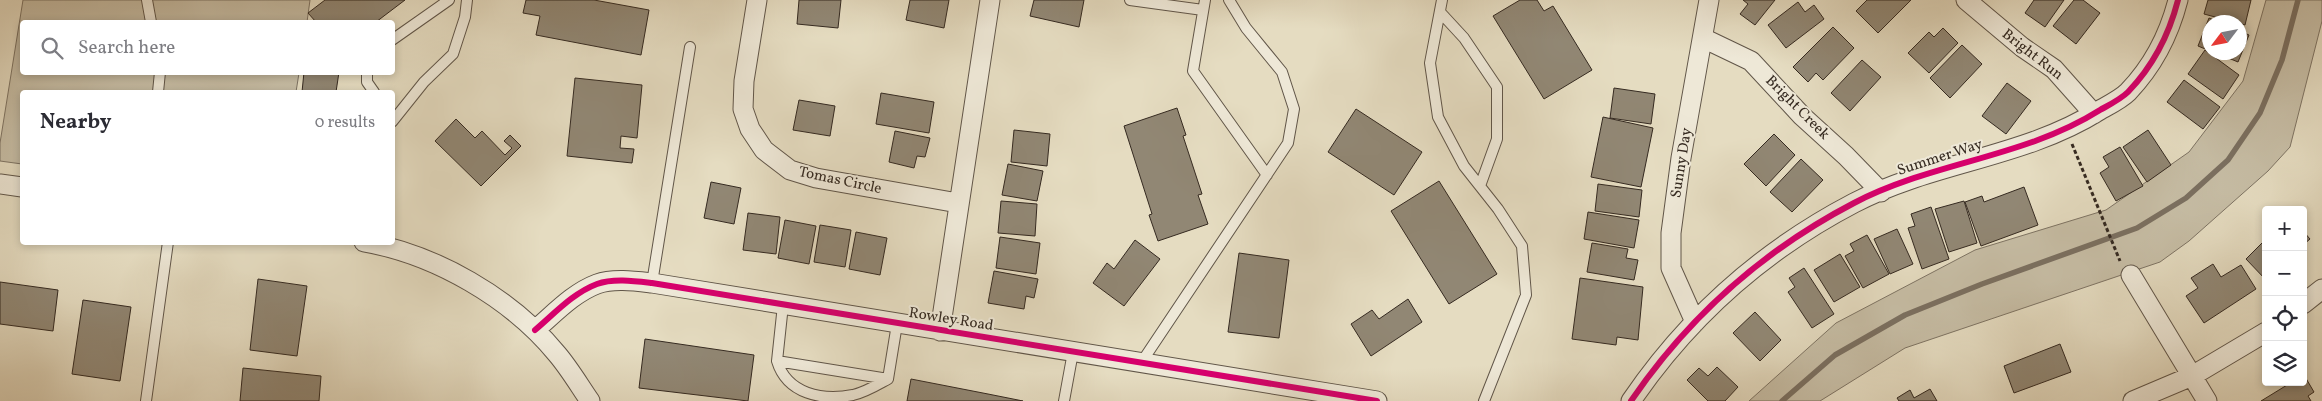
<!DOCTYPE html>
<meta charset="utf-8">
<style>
:root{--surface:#fff;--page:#f7f7f7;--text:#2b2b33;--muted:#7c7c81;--line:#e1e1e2}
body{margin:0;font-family:Vollkorn,serif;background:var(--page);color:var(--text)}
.controls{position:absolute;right:15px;bottom:15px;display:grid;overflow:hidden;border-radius:5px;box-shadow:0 2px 8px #0003}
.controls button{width:45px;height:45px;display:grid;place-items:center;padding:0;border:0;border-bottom:1px solid var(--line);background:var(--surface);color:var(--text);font:25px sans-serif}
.compass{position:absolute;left:2202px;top:15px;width:45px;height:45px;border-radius:50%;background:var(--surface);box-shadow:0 2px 8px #0003;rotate:238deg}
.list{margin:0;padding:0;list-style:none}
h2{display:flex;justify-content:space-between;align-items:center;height:65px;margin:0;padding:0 20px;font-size:21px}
h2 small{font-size:16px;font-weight:400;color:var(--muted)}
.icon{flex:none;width:28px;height:28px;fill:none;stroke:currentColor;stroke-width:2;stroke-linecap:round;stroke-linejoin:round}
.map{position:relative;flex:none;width:2322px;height:401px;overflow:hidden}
.search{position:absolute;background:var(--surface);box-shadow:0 2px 8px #0003;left:20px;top:20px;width:375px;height:55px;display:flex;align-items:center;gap:12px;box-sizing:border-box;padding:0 18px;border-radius:5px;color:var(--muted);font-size:19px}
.panel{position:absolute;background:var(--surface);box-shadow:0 2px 8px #0003;left:20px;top:90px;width:375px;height:155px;border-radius:5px}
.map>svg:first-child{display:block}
</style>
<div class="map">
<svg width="2322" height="401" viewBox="0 0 2322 401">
<rect width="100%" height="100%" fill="#e5dcc1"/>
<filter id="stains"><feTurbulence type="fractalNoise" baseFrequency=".004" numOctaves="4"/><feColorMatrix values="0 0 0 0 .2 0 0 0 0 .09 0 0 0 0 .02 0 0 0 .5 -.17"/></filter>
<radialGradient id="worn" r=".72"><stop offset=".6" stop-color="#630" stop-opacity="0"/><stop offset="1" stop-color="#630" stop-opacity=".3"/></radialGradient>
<path fill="#c7bea6" stroke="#7e7464" d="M23 0H310L307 22H22V72L299 73 296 92H22V164L0 161V143Z
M2266 0H2322V21L2290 147 2268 171 2189 241 2160 262 1905 348 1820 401H1749L1836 323 1975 250 2106 210 2189 152 2243 81Z"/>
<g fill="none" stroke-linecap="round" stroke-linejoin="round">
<path stroke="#7b7061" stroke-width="5.5" d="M1782 401 1835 355 1905 315 1982 284 2137 228 2186 198 2228 160 2260 113 2282 60 2298 0"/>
</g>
<path fill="#918774" stroke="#352a21" d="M325 0H405L376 22H316L308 13Z
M526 0H594L649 10 641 55 536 35 540 16 523 13Z
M799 0H841L838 28 797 24Z
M910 0H949L944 28 906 20Z
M1034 0H1084L1079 27 1030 16Z
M1520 0H1537L1544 11 1553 6 1592 70 1544 99 1493 16Z
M1743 0H1775L1755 25 1740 14 1748 4Z
M1867 0H1911L1878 33 1856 11Z
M2034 0H2064L2045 27 2025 13Z
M2074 0H2083L2100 13 2076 44 2053 26Z
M2208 0H2251L2245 25 2204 14Z
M1798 2 1805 12 1814 5 1824 19 1786 48 1768 25Z
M2209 18 2219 22H2210V51L2198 46Z
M1833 27 1854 48 1823 80 1816 73 1808 82 1793 67Z
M1943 28 1958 43 1929 73 1908 53 1929 32 1934 37Z
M2240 31 2249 35 2238 62 2214 52H2240Z
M1962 45 1982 64 1950 98 1930 78Z
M2205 50 2239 75 2223 99 2188 74Z
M1862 60 1881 77 1850 111 1831 93Z
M304 72H339L336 92H302Z
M575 78 642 85 637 138 621 136 620 148 634 149 632 163 567 156Z
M2184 80 2220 107 2203 129 2167 102Z
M2007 83 2031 101 2006 134 1982 116Z
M1614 88 1655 94 1651 124 1610 118Z
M881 93 934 102 929 133 876 124Z
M799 100 835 106 830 136 793 130Z
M1177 108 1186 135 1183 136 1202 194 1198 195 1208 224 1158 241 1149 215 1152 214 1124 126Z
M1356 109 1422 152 1394 195 1328 152Z
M1603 117 1653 128 1641 187 1591 177Z
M456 119 475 138 482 131 505 155 512 148 504 141 510 135 521 146 481 186 435 141Z
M1014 130 1050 134 1047 166 1011 162Z
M2148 130 2171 165 2147 182 2123 147Z
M895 131 930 138 925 157 917 156 914 168 889 162Z
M1774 134 1795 155 1766 186 1744 164Z
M2120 147 2143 186 2116 201 2100 173 2109 167 2103 157Z
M1801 159 1823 180 1792 212 1770 192Z
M1008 164 1043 171 1037 201 1002 195Z
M1439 181 1497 274 1449 304 1391 211Z
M711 182 741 188 734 224 704 218Z
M1598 184 1642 190 1639 217 1595 211Z
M2024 187 2038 225 1981 246 1965 202 1982 196 1984 202Z
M1001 201 1037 204 1035 236 998 233Z
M1964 201 1977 243 1949 252 1935 209Z
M1931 207 1949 259 1922 269 1908 228 1915 226 1911 214Z
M1588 212 1639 220 1634 248 1584 239Z
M748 213 780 217 776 254 743 250Z
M785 220 816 226 809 264 778 258Z
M820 225 851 230 845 267 814 262Z
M1897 229 1913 264 1890 274 1874 239Z
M2303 231 2310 239 2303 245Z
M856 232 887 238 880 275 849 269Z
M1867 235 1889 274 1863 288 1845 256 1854 251 1850 244Z
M1000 237 1040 243 1036 274 996 268Z
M2266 239V280L2246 259Z
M1135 240 1160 259 1124 306 1093 283 1107 263 1114 269Z
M1592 243 1628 249 1626 258 1638 260 1634 280 1587 272Z
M1239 253 1289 260 1279 338 1228 332Z
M1840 254 1860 287 1834 302 1814 270Z
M2213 264 2221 277 2241 265 2256 289 2204 323 2186 296 2198 288 2191 278Z
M1804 268 1834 314 1812 328 1788 292 1795 287 1789 278Z
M994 271 1038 279 1034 298 1026 296 1024 309 988 303Z
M1580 278 1643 287 1638 340 1617 337 1616 345 1572 339Z
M258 279 307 286 297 356 250 350Z
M0 282 58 290 53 331 0 324Z
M1408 299 1422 322 1371 356 1351 324 1372 310 1379 319Z
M83 300 131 307 120 381 72 374Z
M1755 312 1781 340 1760 361 1733 333Z
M645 339 754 355 748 401 639 388Z
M2060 344 2071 372 2014 393 2004 366Z
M1717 367 1738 387 1725 401H1708L1687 380 1699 368 1708 376Z
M243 368 321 376 319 401H240Z
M2304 375 2314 392 2308 396 2311 401H2261L2292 382H2303Z
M911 379 988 394 1023 401H907Z
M1930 389 1937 401H1899L1897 398 1910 390 1914 398Z"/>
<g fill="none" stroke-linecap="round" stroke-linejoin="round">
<g stroke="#615649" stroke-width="12">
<path id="service" d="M147 0 151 22
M1130 0 1203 10
M1205 0 1193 71 1267 175
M1442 0 1430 63 1438 117 1464 166 1498 209 1522 246 1526 295 1484 401
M1440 12 1464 38 1497 87V139L1480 186
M392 40 449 0
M367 72V82L374 92
M158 92 160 72
M392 122 424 82 453 54 465 17 467 0
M652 283 690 47
M783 305 777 361 888 379 897 324
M777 361C787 394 822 401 853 395 866 392 877 385 888 379
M1141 363 1288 143 1294 109 1282 72 1246 28 1229 0
M146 401 168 242
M1064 401 1073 352"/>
</g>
<g stroke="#615649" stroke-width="21">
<path id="minor" d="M757 0 744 81 743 109 750 129 764 150 790 170 816 178 958 203
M1966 0 2022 47 2054 69 2094 114
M1703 38 1751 61 1802 116 1846 156 1881 192
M0 184 22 187
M364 242C435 254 511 298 557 354 569 368 579 385 590 401
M2131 275 2207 401
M2303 304 2322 289
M1695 322 1671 268V233L1681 158 1709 0
M535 330C554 314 573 293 597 284 613 278 635 281 652 283L1377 401
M940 331 990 0
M1631 401C1689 316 1762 251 1854 203 1932 162 2024 158 2100 110 2109 105 2121 99 2128 92 2153 66 2169 35 2178 0
M2133 401 2192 376 2266 332"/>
</g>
<path stroke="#352a21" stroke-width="3" stroke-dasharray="4 2.5" stroke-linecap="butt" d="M2072 144 2120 261"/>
<use href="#service" stroke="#eee8d7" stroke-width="10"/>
<use href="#minor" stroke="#eee8d7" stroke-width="19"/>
<g stroke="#eee8d7" stroke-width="9">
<path id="cycleway" d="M535 330C554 314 573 293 597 284 613 278 635 281 652 283L1377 401
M1631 401C1689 316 1762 251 1854 203 1932 162 2024 158 2100 110 2109 105 2121 99 2128 92 2153 66 2169 35 2178 0"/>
</g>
<use href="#cycleway" stroke="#d6006c" stroke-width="6"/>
</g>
<g text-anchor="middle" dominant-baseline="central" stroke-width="4" stroke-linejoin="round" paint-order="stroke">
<g font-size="15" fill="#352a21" stroke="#eee8d7">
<text transform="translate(2032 55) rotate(38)">Bright Run</text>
<text transform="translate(1797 108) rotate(45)">Bright Creek</text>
<text transform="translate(1940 158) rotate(-18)">Summer Way</text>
<text transform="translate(1682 163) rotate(-81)">Sunny Day</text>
<text transform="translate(840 181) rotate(12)">Tomas Circle</text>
<text transform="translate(951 320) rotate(9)">Rowley Road</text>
</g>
</g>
<rect width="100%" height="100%" filter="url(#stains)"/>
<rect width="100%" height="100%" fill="url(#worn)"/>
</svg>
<div class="controls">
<button>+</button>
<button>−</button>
<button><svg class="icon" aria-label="locate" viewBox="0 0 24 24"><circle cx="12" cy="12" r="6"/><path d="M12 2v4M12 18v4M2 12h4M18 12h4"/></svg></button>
<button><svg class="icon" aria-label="layers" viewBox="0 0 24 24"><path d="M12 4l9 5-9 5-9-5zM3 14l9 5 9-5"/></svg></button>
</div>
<svg class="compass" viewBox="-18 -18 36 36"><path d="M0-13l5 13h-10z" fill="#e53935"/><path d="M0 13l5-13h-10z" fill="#7c7c81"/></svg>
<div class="search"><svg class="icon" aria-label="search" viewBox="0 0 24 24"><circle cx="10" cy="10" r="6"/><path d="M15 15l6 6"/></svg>Search here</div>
<section class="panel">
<h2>Nearby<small>0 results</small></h2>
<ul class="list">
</ul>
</section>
</div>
